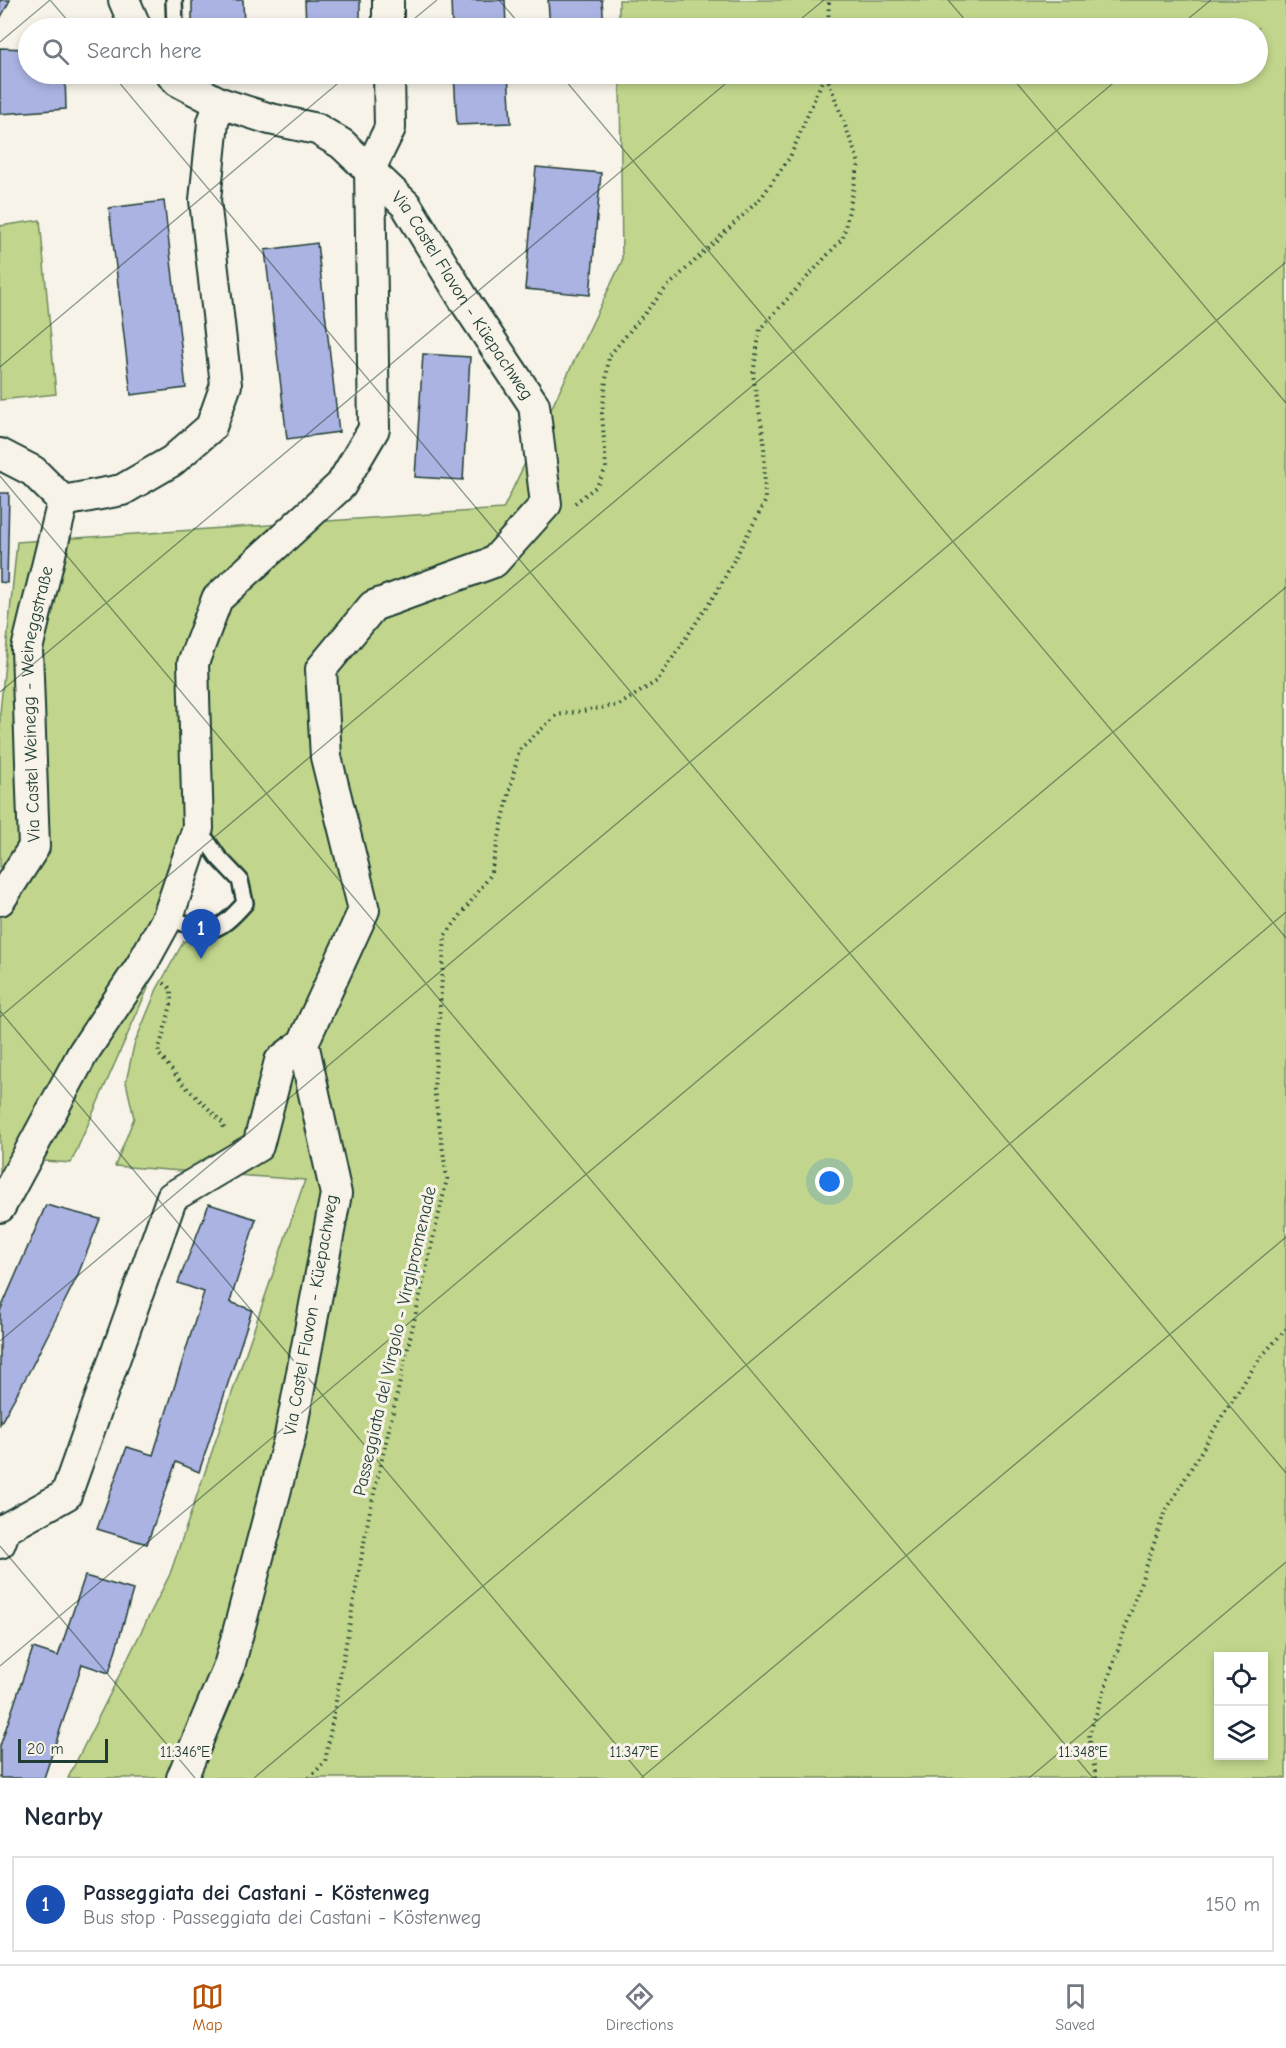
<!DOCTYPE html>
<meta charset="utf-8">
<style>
:root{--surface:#fff;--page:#f6f6f7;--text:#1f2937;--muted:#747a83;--line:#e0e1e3;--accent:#b45309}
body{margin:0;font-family:"Comic Neue",sans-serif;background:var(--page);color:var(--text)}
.controls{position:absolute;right:18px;bottom:18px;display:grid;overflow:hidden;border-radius:0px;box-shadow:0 3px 9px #0003}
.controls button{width:54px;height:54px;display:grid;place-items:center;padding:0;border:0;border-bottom:2px solid var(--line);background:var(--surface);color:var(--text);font:30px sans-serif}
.scale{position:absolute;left:18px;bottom:15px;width:90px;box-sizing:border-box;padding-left:6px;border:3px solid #1f3d34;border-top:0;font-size:16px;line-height:21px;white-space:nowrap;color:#1f3d34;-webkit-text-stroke:4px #f7f3e8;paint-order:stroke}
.you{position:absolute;left:830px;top:1182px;width:21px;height:21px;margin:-15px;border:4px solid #fff;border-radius:50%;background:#1a73e8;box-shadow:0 0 0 9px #1a73e833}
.badge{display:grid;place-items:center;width:39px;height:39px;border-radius:50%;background:var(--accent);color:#fff;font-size:20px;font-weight:700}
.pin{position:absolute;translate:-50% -50px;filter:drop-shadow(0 2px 3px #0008)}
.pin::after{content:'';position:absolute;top:32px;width:21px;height:18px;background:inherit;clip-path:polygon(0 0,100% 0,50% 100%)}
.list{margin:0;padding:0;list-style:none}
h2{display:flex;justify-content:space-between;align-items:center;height:78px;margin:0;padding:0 24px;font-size:26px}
h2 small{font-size:20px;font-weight:400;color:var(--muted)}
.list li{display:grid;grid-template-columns:39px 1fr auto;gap:18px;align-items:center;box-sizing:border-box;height:96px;margin:0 12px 12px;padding:0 12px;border:2px solid var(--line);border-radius:0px}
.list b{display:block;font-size:22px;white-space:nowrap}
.list p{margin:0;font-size:20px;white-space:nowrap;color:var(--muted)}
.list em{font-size:20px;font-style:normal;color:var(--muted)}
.icon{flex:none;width:33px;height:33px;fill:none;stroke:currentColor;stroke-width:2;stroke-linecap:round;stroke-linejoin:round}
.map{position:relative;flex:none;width:1286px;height:1778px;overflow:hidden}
.search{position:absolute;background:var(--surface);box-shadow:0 3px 9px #0003;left:18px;right:18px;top:18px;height:66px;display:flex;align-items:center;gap:15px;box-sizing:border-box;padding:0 21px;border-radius:33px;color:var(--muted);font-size:22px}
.sheet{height:186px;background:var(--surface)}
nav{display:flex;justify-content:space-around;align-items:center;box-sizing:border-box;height:84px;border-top:2px solid var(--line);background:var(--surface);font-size:16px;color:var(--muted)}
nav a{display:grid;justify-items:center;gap:3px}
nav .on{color:var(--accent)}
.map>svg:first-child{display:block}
</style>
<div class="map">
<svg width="1286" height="1778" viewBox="0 0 1286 1778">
<rect width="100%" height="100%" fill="#f7f3e8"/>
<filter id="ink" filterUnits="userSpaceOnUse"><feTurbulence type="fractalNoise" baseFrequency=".0167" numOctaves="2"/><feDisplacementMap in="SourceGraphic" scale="12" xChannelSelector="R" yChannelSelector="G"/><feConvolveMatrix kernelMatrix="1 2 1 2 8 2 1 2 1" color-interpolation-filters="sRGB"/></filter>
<g filter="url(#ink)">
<path fill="#c1d68c" stroke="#708a60" stroke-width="1.5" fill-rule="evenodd" d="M619 0H1286V1778H68L170 1574 305 1180 115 1166 134 1118 126 1082 134 1045 157 989 184 941H214L245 903 240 880 198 828 141 966 148 988 71 1163 31 1160 0 1218V713L17 542 503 509 622 261 620 74H1258V28H619ZM1218 1656H1264V1756H1218Z
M40 220 56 394 0 400V226Z"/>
<path fill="#abb3e3" stroke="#1f3d34" stroke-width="1.5" d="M0 0H10L0 19Z
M192 0H243L244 28H192Z
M305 0H360V28H306Z
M451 0H505L506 28H452Z
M548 0H602L604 26 550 28Z
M0 48 28 49V74H65L66 109 0 114Z
M307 74H361V77L307 78Z
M454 74H508L511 123 457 125Z
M536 167 601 173 590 295 525 289Z
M164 201 186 388 131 395 109 208Z
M317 243 339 432 287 439 265 250Z
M423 354 470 357 463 480 415 477Z
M0 493H9L7 583 0 582Z
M209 1204 256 1219 230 1302 252 1310 199 1472 176 1462 147 1544 97 1529 127 1447 153 1455 204 1292 178 1283Z
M46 1205 100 1219 77 1277 30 1370 0 1424V1311Z
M85 1576 133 1590 109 1673 82 1664 44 1778H0V1746L33 1648 58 1656Z"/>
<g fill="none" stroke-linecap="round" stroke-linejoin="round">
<g stroke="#1f3d34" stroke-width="20">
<path id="lane" d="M174 0 175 28
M168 917C208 933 214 938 245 903L240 880 218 857 198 828"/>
</g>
<g stroke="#1f3d34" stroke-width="34">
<g id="street">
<path d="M124 0 136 28"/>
<path d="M388 0V28"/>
<path id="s1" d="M171 74 178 81 220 103 270 119 317 129 342 144 406 205 468 306 534 405 546 504 494 562 373 606 321 669 326 757 364 910 303 1043 336 1194 290 1436 230 1663 182 1778"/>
<path d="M0 454 33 471 63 501"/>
<path d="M63 501 122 490 172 461 211 427 226 385 205 200 213 122 220 103"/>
<path id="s2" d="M0 900 34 847 27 649 63 501"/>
<path d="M0 1207 83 1053 141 966 168 917 198 828 193 663 217 599 341 485 374 429 370 169 390 128 389 74"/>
<path d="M0 1543 5 1529 66 1495 172 1197 258 1146 280 1061 303 1043"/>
</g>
</g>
<path stroke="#1f3d34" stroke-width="4" stroke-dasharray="1.5 4.5" stroke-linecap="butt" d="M828 28 829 0
M575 503 597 486 606 468 602 413 609 356 665 289 761 198 790 157 825 74
M164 983 171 989V1005L158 1053 183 1084 223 1123 224 1130
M309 1778 325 1762 369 1515 447 1179 434 1089 445 936 490 876 519 750 557 715 619 705 657 681 718 590 765 502 764 440 753 375 760 329 843 238 859 163 826 74
M1096 1778 1089 1735 1164 1514 1227 1408 1260 1358 1286 1329"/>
<use href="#lane" stroke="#f7f3e8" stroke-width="15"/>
<use href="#street" stroke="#f7f3e8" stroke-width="30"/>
</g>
</g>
<path fill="none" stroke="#1f3d34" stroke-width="1.5" stroke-opacity="0.45" d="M50 0 74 28M499 0 523 28M948 0 972 28M403 28 437 0M790 28 824 0M1177 28 1211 0M0 42 50 0M112 74 1286 1473M560 74 1286 938M1009 74 1286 403M0 367 349 74M0 476 1093 1778M0 692 737 74M0 1011 644 1778M0 1017 1124 74M0 1341 1286 262M0 1546 195 1778M0 1666 1286 587M254 1778 1286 912M641 1778 1286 1237M1029 1778 1286 1562"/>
<g text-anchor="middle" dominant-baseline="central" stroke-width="6" stroke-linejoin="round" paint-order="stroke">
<g font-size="18" fill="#1f3d34" stroke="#f7f3e8">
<text stroke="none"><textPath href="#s1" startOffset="382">Via Castel Flavon - Küepachweg</textPath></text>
<text stroke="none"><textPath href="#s2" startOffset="207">Via Castel Weinegg - Weineggstraße</textPath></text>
<text transform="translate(311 1315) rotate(-80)">Via Castel Flavon - Küepachweg</text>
<text transform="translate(395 1341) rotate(-77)">Passeggiata del Virgolo - Virglpromenade</text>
</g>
</g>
<g font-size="15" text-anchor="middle" fill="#1f3d34" stroke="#f7f3e8" stroke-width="6" stroke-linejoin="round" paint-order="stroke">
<text x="185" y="1757">11.346°E</text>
<text x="634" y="1757">11.347°E</text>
<text x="1083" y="1757">11.348°E</text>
</g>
</svg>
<div class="controls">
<button><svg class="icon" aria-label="locate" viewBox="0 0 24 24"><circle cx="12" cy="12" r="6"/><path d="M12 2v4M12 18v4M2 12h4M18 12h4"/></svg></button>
<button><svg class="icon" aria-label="layers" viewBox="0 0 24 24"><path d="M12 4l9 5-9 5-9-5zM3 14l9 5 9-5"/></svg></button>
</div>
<div class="scale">20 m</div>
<div class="you"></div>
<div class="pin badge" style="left:201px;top:959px;background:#1a4fb4">1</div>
<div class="search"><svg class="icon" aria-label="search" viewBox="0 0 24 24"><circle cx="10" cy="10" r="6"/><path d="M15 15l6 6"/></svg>Search here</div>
</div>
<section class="sheet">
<h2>Nearby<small></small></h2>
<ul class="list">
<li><span class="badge" style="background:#1a4fb4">1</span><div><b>Passeggiata dei Castani - Köstenweg</b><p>Bus stop · Passeggiata dei Castani - Köstenweg</p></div><em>150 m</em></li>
</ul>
</section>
<nav>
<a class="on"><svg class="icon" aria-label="map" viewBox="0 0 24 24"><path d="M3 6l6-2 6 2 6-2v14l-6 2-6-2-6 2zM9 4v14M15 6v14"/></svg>Map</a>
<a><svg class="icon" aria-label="directions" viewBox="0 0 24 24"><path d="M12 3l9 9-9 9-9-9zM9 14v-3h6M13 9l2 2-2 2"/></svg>Directions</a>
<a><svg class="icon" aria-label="saved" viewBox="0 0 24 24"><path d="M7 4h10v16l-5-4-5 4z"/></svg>Saved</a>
</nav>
